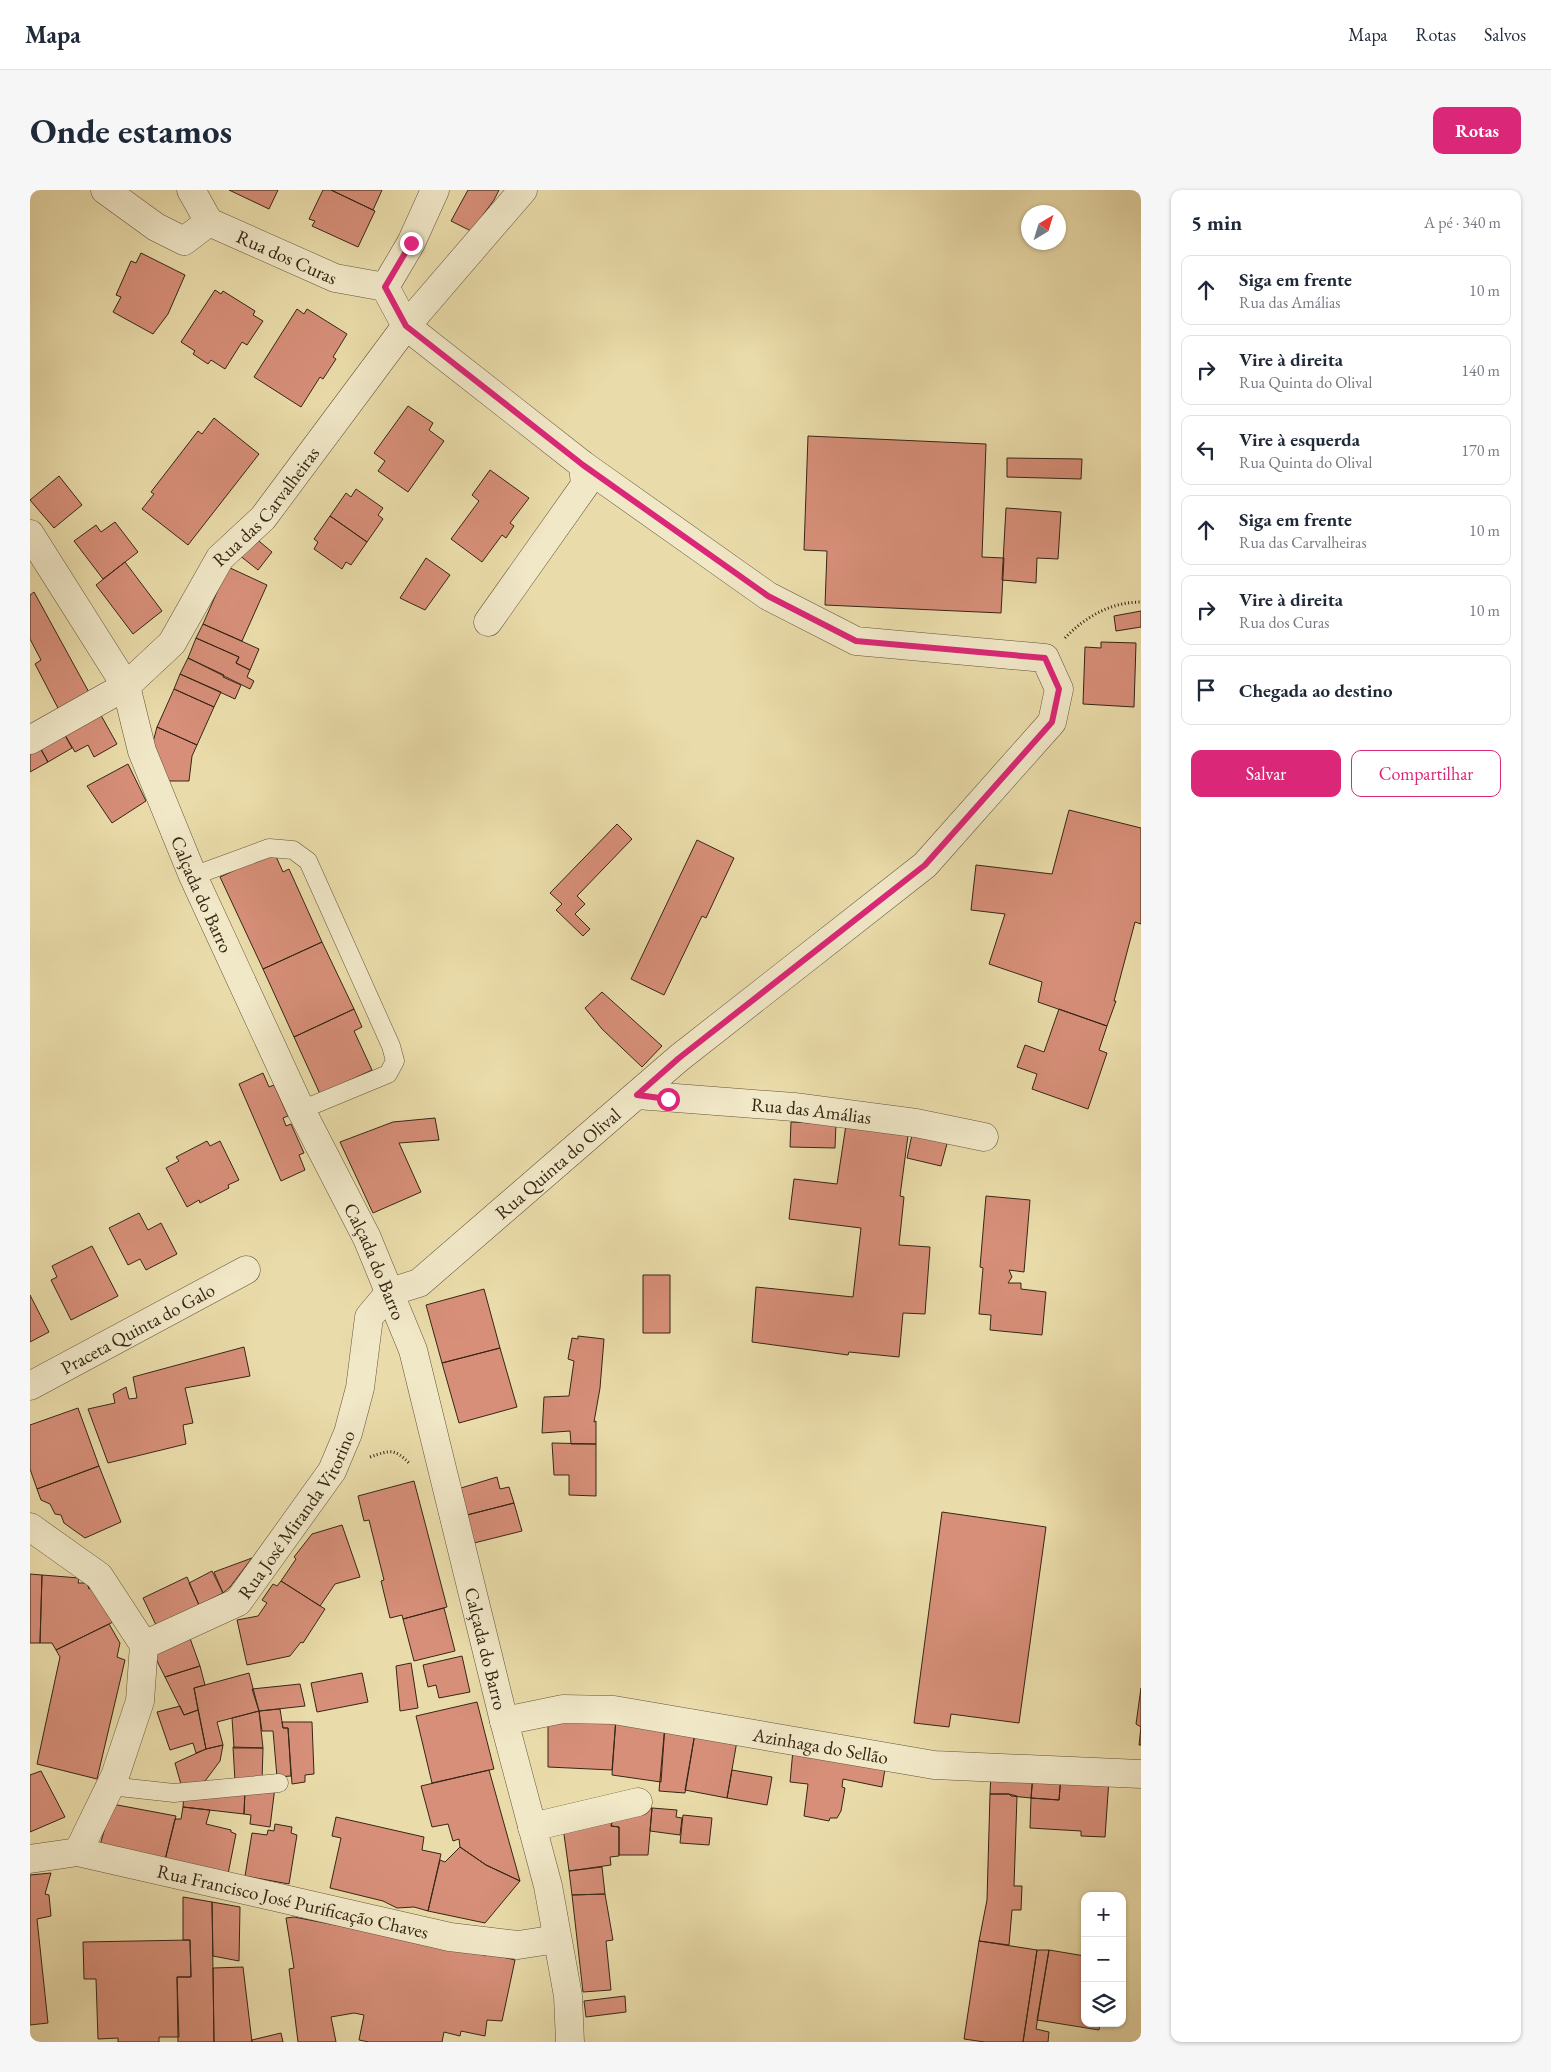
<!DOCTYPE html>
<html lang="pt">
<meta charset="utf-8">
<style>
:root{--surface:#fff;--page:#f6f6f7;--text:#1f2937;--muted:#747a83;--line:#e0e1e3;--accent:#db2777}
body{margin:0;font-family:"EB Garamond",serif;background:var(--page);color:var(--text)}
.controls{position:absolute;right:15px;bottom:15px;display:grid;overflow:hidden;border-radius:10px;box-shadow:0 1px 4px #0004}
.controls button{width:45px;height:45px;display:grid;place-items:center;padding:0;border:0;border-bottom:1px solid var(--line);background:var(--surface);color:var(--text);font:25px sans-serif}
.compass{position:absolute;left:991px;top:15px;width:45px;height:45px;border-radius:50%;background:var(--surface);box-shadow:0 1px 4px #0004;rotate:38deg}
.stop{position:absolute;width:15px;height:15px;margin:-11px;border:4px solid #db2777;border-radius:50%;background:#fff}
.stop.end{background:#db2777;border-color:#fff;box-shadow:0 1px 5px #0008}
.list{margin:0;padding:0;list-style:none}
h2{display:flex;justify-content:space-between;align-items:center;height:65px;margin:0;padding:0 20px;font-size:21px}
h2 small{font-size:16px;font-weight:400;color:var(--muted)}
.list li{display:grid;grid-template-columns:32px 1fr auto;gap:15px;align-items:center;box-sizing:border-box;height:70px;margin:0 10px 10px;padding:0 10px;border:1px solid var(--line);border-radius:10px}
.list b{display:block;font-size:19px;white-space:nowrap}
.list p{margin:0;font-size:16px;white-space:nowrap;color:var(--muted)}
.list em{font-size:16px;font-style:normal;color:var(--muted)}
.actions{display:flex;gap:10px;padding:15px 20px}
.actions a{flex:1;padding:11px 0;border:1px solid var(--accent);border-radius:10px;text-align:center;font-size:18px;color:var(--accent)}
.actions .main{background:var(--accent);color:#fff}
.icon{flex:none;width:28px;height:28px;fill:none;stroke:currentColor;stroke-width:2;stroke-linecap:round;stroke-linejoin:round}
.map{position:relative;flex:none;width:1111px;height:1852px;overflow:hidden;border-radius:10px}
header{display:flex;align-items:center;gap:30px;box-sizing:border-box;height:70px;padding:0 25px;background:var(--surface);border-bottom:1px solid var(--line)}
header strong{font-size:24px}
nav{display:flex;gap:28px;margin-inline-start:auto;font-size:18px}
.intro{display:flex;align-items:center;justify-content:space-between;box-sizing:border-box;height:120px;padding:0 30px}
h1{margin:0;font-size:35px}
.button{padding:12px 22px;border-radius:10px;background:var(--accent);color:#fff;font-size:18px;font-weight:700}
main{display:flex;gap:30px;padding:0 30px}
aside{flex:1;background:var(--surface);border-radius:10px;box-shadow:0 1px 4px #0004}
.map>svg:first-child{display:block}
</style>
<header>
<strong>Mapa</strong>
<nav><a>Mapa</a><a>Rotas</a><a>Salvos</a></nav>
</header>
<div class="intro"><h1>Onde estamos</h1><a class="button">Rotas</a></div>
<main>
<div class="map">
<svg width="1111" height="1852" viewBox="0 0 1111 1852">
<rect width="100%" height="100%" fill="#eadcaa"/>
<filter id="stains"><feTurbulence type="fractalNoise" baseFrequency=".004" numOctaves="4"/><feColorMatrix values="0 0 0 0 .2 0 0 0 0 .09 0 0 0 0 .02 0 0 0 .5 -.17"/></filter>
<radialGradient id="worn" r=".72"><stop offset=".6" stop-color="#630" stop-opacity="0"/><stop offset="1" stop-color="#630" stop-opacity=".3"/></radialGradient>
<path fill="#d78f79" stroke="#362614" d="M199 0H248L239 19Z
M293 0H301L345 21 328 57 282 36 285 31 279 29Z
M301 0H352L343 20Z
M438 0H469L464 10 441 41 421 31Z
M111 63 155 85 138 124 123 144 83 122 91 107 86 105 101 71 106 73Z
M185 100 191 104 193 101 225 121 223 125 233 131 217 155 212 152 195 179 181 170 178 174 163 164 165 161 151 152Z
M267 119 274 124 277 119 317 144 303 167 306 169 293 189 290 187 271 217 224 187Z
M378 216 403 233 399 240 414 251 378 302 348 281 355 271 344 263Z
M184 228 229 264 158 355 112 319 124 304 121 302 168 241 172 244Z
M778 246 956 254 952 367 974 368 971 423 795 415 797 361 774 360Z
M977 268 1052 269 1051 289 977 287Z
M460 280 499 308 480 333 484 336 476 348 472 345 452 372 421 349 449 311 442 305Z
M29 286 52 315 24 338 0 310Z
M326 299 353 318 348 325 353 329 337 352 300 326 316 303 321 307Z
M976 318 1031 322 1028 369 1007 368 1006 393 972 390Z
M300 326 337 352 321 375 316 372 312 379 284 359 288 352 284 349Z
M85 332 108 362 73 389 44 351 66 335 71 342Z
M224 347 242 362 228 380 209 365Z
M396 368 420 385 395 420 370 408Z
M95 372 132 421 103 444 66 395Z
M198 377 237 395 212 451 173 434Z
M4 402 61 506 30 522 5 474 11 470 0 449V405Z
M1111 421V437L1086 441 1084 426Z
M173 434 229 459 220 480 206 473 209 467 166 448Z
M166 448 209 467 206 473 220 480 217 487 224 491 220 499 158 468Z
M1071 452 1106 453 1104 517 1053 514 1055 457 1071 458Z
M158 468 194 485 193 487 211 495 205 509 150 484Z
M150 484 191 502 184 517 144 499Z
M144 499 184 517 167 555 127 537Z
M68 520 87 554 64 567 58 555 45 562 32 540Z
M127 537 167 555 162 566 159 591H137L123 552Z
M32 540 42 558 18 572 8 554Z
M8 554 18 572 0 582V558Z
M98 574 116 611 82 633 57 596Z
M1039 620 1111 638V734L1105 732 1084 811H1086L1077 836 1008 812 1012 792 959 774 975 724 941 720 946 675 1022 684Z
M587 634 602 649 547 706 555 714 545 724 560 739 553 746 526 720 532 714 520 703Z
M667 650 704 668 676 728 672 726 634 805 601 789Z
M244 662 253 682 259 679 292 752 233 779 190 687Z
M292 752 324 819 264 847 233 779Z
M572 802 632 856 612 877 572 839 555 818Z
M324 819 332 837 324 841 342 880 290 904 264 847Z
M1029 819 1077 836 1069 860 1077 863 1058 919 1002 899 1007 884 987 877 995 855 1014 862Z
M233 883 239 897 244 895 258 926 253 928 256 936 261 934 274 963 269 965 275 980 251 991 209 894Z
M405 928 409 950 369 953 391 1002 343 1023 310 952 363 932Z
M761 932 806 934 805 958 760 957Z
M816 935 879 938 870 1006 874 1007 869 1055 900 1057 895 1124 873 1123 869 1167 819 1162 818 1165 722 1152 726 1097 823 1107 831 1038 759 1029 764 989 807 994Z
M883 940 918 950 911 976 877 968Z
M177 951 180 956 190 951 209 990 198 995 199 998 170 1013 169 1010 157 1017 136 978 149 971 146 967Z
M956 1006 1000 1010 994 1082 979 1080 982 1087 978 1093H991V1099L1016 1102 1012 1145 960 1140 961 1125 949 1124 953 1078 950 1077Z
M109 1023 118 1040 131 1033 147 1064 116 1080 110 1069 98 1075 79 1038Z
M62 1056 88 1106 41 1130 21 1090 27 1087 22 1076Z
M613 1085H640V1143H613Z
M454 1099 470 1158 412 1173 396 1115Z
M0 1105 19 1142 0 1152Z
M548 1146 574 1149 570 1198 564 1232 566 1231V1254H541L540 1241 512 1243 514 1207 539 1206 544 1171 538 1169 542 1148 548 1149Z
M214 1157 220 1186 155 1198 163 1233 153 1235 156 1254 78 1273 58 1219 85 1213 83 1204 96 1197 99 1209 107 1208 103 1187Z
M470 1158 487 1217 429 1233 412 1173Z
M48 1218 69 1276 7 1299 0 1279V1235Z
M522 1253 566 1254V1306L539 1305V1285H524Z
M69 1276 91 1332 55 1348 34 1333 31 1325 25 1324 20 1314 11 1310 7 1299Z
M467 1287 470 1299 479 1297 484 1313 437 1325 431 1298Z
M384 1291 417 1417 373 1429 372 1425 360 1428 351 1391 354 1390 339 1330 334 1331 328 1306Z
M484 1313 492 1341 444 1353 437 1325Z
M912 1322 1016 1337 989 1533 921 1524 919 1537 884 1533Z
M312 1335 330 1387 305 1394 290 1416 251 1391 266 1369 264 1367 282 1344Z
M222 1368 200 1397 193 1403 184 1382Z
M182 1381 193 1403 169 1415 159 1393Z
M0 1384 12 1385 10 1453H0Z
M12 1385 49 1388 48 1393H57L59 1399 64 1396 85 1431 26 1460 22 1453H10Z
M157 1387 169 1415 126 1435 113 1408Z
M251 1391 295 1419 273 1453 271 1452 260 1466 217 1475 207 1430 228 1426 237 1413 232 1410 243 1394 247 1396Z
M414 1418 425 1461 384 1471 373 1429Z
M79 1434 90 1453 87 1467 95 1470 67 1589 7 1574 30 1467 26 1460Z
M157 1440 170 1476 135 1487 123 1463Z
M432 1466 440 1502 409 1508 406 1495 398 1497 393 1475Z
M381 1473 388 1518 370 1521 366 1476Z
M170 1476 175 1495 164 1498 168 1520 154 1525 135 1487Z
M219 1483 229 1521 187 1532 193 1555 176 1559 164 1498Z
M332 1483 338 1512 287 1522 281 1493Z
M270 1494 275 1516 229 1521 222 1499Z
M1111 1498V1555H1109L1111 1537 1106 1534Z
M447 1512 464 1579 402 1593 386 1526Z
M150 1516 154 1525 168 1520 176 1559 166 1563 163 1553 140 1560 127 1522Z
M250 1519 253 1538H258L261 1586 247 1587 243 1541H232L229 1521Z
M229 1521 233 1558H204L202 1528Z
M586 1528 582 1580 518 1577V1533Z
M586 1528 635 1535 631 1592 582 1585Z
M252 1532H282L284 1584 275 1585V1592L262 1594 258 1538H253Z
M635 1535 665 1543 655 1603 629 1601Z
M665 1543 707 1551 697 1608 655 1600Z
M193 1555 190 1571 175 1591 152 1598 145 1573 176 1559Z
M203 1557 233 1558 232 1591H205Z
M763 1560 855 1579 852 1597 813 1589 812 1597 815 1598 811 1621 807 1628H800L799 1631 774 1626 778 1594 760 1592Z
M459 1580 490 1691 456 1675 430 1657 429 1649 423 1651 418 1634 402 1637 391 1596Z
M702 1580 742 1587 737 1615 697 1608Z
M11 1581 35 1627 0 1642V1585Z
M961 1584 1003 1585 1001 1608 981 1606 979 1604H960Z
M1003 1585 1031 1586 1029 1610 1001 1608Z
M1031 1586 1079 1589 1075 1647 1051 1646V1641L1000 1638 1001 1608 1029 1610Z
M245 1597 240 1637 220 1634 221 1625 214 1624 215 1599Z
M215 1599 214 1624 153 1617 154 1606Z
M960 1604H979L987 1606 984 1696H992L991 1720H982L979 1755 949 1751 957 1710Z
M82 1614 146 1626 135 1670 70 1655Z
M153 1617 180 1620 176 1634 201 1640V1642L206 1644 198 1684 135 1670 145 1629H151Z
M622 1618 647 1620 646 1627 652 1628 650 1645 620 1641Z
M622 1618 618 1665H589V1637L581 1636 584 1625 596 1619Z
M584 1625 581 1636 589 1637V1666L580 1667 581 1675 539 1681 533 1637Z
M653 1625 682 1628 679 1655 650 1653Z
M306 1627 394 1647 392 1660 411 1664 398 1721 384 1717 367 1718 353 1711 300 1698 311 1648 302 1646Z
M245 1634 262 1637 261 1643 267 1645 259 1694 215 1686 222 1643 237 1645 238 1640 244 1641Z
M430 1657 456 1675 490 1691 455 1733 398 1721 410 1670 415 1672Z
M572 1677 575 1704 542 1705 539 1681Z
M21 1683 15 1704 19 1705 21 1726 7 1729 18 1833 0 1835V1685Z
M575 1704 583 1750 576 1751 581 1800 553 1802 542 1705Z
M153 1707 182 1712 184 1852H148L147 1787H161L160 1750H153Z
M182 1712 210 1717 209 1771 183 1766Z
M264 1727 445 1762 456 1766 457 1763 485 1770 472 1831 457 1830 455 1846 431 1841 430 1846 414 1842 412 1852H339L329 1850 334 1825 324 1823 301 1827 306 1852H268L259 1779 264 1778 256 1728Z
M160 1750 161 1787H147L149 1847H129V1852H88V1848L68 1849 66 1789H54L53 1752Z
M949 1751 1007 1760 993 1852H955L934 1849Z
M1007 1760H1019L1006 1839 1019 1842 1018 1852H993Z
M1019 1760 1055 1766V1833H1070L1069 1840 1007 1830Z
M213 1777 222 1852H184L183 1778Z
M595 1806 596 1822 556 1827 554 1811Z
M251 1843 253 1852H222V1850Z"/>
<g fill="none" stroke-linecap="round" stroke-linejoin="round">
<g stroke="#63543a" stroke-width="19">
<path id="lane" d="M163 686 239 658 263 660 278 671 361 856 365 871 358 884 271 920
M80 1596 144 1603 249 1593"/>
</g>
<g stroke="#63543a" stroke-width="29">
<g id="street">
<path id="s1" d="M75 0 126 37 154 51 179 32 305 88 355 97 381 53 405 0"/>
<path d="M161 0 179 32"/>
<path id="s2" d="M0 344 96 496 112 561 163 686 271 920 337 1048 383 1160 474 1531 518 1696 538 1806 540 1852"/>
<path d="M458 432 555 295 553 275"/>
<path id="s3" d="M0 550 96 496 142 453 190 368 233 328 376 136 355 97"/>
<path id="s4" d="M607 905 764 917 886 933 954 947"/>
<path id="s5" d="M0 1196 216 1080"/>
<path d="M0 1337 69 1386 114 1455"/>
<path id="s6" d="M474 1531 533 1519 584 1520 904 1575 1111 1584"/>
<path d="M502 1637 608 1612"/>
<path id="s7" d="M48 1662 85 1586 110 1511 114 1455 208 1412 302 1281 318 1243 330 1198 339 1127 360 1102 389 1093 649 868 895 675 1022 532 1029 499 1015 468 826 451 738 406 553 275 376 136 493 0"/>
<path id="s8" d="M0 1669 48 1662 420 1747 488 1755 527 1749"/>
</g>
</g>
<path stroke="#362614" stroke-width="3" stroke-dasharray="1 2.5" stroke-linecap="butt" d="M1035 448C1055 427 1081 412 1111 412
M340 1267C361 1260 364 1258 380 1274"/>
<use href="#lane" stroke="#f1e8c8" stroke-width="18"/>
<use href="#street" stroke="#f1e8c8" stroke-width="28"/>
</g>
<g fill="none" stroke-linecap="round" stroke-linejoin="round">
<path stroke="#db2777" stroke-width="6" d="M381 53 355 97 376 136 553 275 738 406 826 451 1015 468 1029 499 1022 532 895 675 649 868 607 905 638 909"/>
</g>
<g text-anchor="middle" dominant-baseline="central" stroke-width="4" stroke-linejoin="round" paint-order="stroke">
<g font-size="19" fill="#362614" stroke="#f1e8c8">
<text stroke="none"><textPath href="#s1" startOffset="211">Rua dos Curas</textPath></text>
<text stroke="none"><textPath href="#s3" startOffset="340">Rua das Carvalheiras</textPath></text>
<text stroke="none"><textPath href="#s2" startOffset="402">Calçada do Barro</textPath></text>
<text stroke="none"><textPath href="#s4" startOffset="175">Rua das Amálias</textPath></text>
<text stroke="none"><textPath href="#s7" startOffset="890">Rua Quinta do Olival</textPath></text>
<text stroke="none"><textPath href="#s2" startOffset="808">Calçada do Barro</textPath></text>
<text stroke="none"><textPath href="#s5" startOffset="122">Praceta Quinta do Galo</textPath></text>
<text stroke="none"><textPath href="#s7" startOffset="429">Rua José Miranda Vitorino</textPath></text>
<text stroke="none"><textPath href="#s2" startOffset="1212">Calçada do Barro</textPath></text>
<text stroke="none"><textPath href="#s6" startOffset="321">Azinhaga do Sellão</textPath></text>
<text stroke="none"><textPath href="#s8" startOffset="269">Rua Francisco José Purificação Chaves</textPath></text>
</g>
</g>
<rect width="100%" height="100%" filter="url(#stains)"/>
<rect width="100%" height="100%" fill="url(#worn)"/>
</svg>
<div class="controls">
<button>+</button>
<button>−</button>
<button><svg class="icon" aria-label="layers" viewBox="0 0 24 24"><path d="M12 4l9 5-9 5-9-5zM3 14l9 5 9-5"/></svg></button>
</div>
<svg class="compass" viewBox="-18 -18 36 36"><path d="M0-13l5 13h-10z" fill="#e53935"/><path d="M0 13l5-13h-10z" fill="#747a83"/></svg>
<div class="stop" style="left:638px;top:909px"></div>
<div class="stop end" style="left:381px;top:53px"></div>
</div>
<aside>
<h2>5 min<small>A pé · 340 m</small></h2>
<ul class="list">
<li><svg class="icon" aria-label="ahead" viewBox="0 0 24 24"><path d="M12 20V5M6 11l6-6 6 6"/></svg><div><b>Siga em frente</b><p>Rua das Amálias</p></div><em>10 m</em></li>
<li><svg class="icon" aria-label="right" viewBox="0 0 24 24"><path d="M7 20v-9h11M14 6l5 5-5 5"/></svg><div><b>Vire à direita</b><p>Rua Quinta do Olival</p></div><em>140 m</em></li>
<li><svg class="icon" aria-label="left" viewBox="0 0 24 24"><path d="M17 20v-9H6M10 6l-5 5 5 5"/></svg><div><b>Vire à esquerda</b><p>Rua Quinta do Olival</p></div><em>170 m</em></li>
<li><svg class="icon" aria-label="ahead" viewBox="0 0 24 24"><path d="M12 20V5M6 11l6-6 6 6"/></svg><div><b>Siga em frente</b><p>Rua das Carvalheiras</p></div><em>10 m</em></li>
<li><svg class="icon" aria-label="right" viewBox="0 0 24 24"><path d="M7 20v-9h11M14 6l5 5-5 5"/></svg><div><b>Vire à direita</b><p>Rua dos Curas</p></div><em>10 m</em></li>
<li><svg class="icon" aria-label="arrive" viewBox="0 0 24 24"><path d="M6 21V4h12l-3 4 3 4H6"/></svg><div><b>Chegada ao destino</b></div></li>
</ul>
<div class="actions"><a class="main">Salvar</a><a>Compartilhar</a></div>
</aside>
</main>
